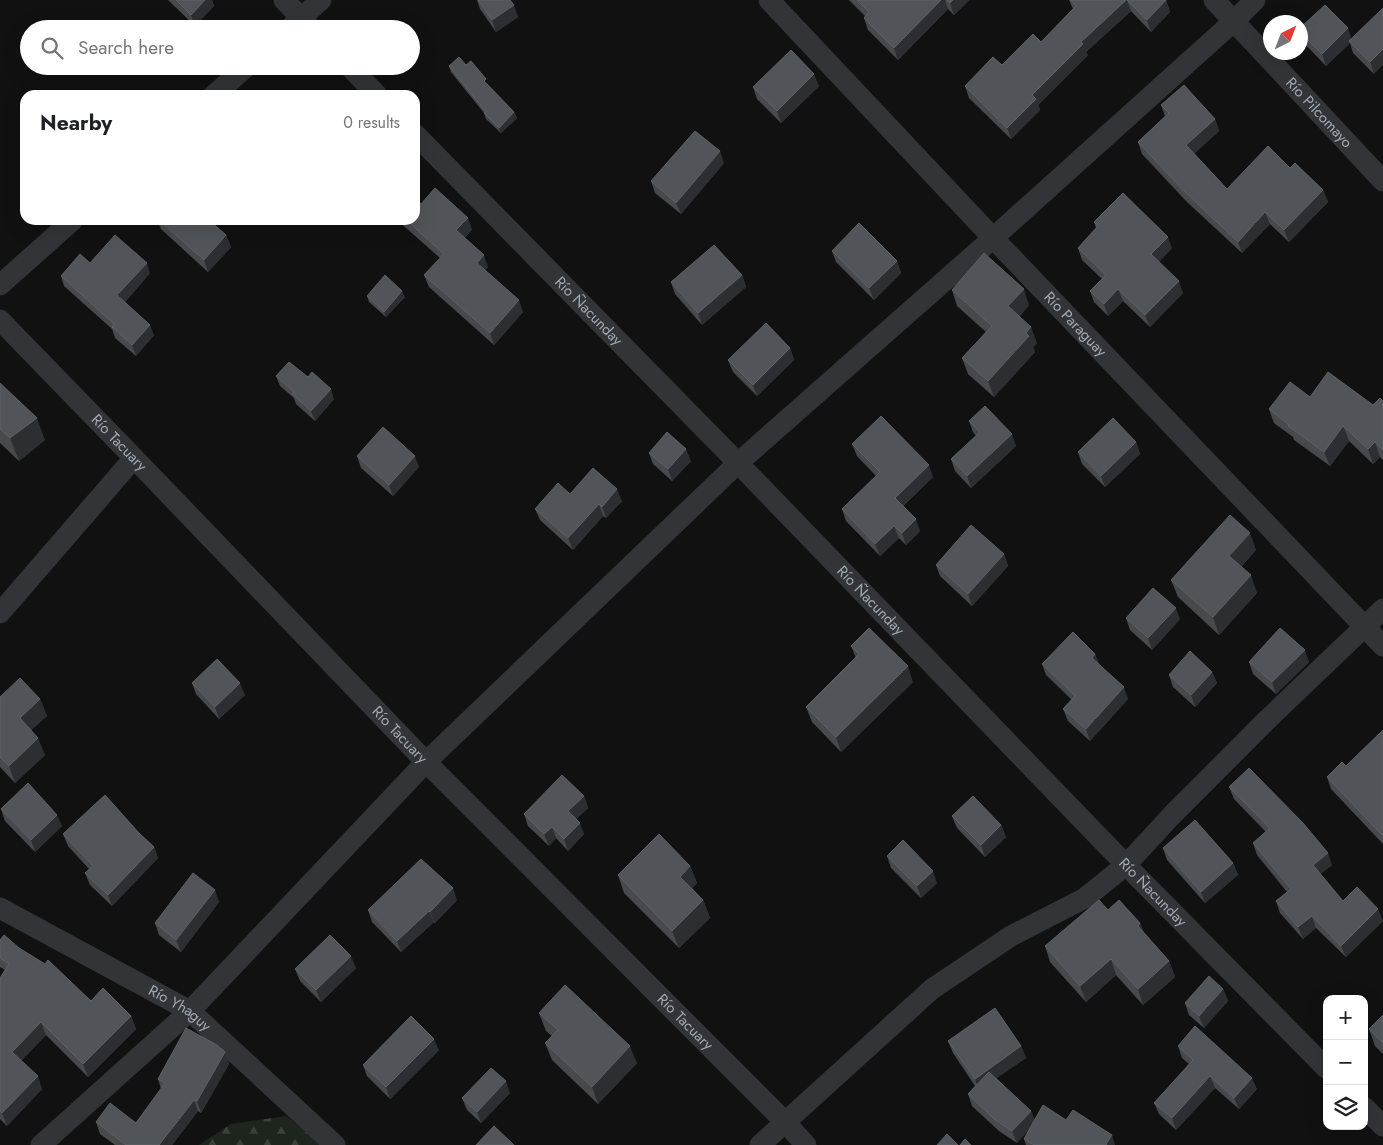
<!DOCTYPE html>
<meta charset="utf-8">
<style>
:root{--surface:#fff;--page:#f6f6f6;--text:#202124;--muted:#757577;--line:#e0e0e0}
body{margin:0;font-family:Jost,sans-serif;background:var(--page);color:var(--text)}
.controls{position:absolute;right:15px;bottom:15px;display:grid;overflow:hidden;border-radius:10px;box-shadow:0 5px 20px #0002}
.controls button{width:45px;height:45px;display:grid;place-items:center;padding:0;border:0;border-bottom:1px solid var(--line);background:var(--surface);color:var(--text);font:25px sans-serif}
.compass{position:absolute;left:1263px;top:15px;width:45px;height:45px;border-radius:50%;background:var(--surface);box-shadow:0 5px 20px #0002;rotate:42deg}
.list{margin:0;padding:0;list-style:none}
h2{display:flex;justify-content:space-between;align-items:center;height:65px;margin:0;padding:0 20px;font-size:21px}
h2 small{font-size:16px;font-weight:400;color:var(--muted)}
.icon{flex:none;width:28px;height:28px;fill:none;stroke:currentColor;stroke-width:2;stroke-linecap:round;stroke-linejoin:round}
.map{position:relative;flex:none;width:1383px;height:1145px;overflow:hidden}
.search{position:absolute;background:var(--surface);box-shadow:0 5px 20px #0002;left:20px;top:20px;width:400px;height:55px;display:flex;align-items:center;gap:12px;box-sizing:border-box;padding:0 18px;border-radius:28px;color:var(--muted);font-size:19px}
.panel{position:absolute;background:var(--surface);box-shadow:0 5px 20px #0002;left:20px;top:90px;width:400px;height:135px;border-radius:15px}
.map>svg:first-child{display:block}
</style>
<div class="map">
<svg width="1383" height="1145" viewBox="0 0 1383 1145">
<defs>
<pattern id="forest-firs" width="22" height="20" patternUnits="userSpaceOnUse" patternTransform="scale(1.25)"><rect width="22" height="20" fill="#1e251d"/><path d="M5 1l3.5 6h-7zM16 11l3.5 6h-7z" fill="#3c423b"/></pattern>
</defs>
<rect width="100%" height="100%" fill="#111112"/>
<path fill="url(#forest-firs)" d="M286 1116 323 1145H199L231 1124Z"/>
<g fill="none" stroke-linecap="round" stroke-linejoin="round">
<g stroke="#323437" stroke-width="21">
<path d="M284 0 312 29"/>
<path id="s1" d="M769 0 993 238 1383 646"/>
<path id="s2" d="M1214 0 1383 181"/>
<path d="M289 29 321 0"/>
<path d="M349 66 377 95"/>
<path d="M214 95 247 66"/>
<path id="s3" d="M415 134 738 463 1126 865 1327 1069"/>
<path d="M0 285 73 220"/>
<path id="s4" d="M0 320 134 458 426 762 785 1122 806 1145"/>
<path d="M0 613 134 458"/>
<path id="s5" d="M0 908 190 1011 335 1145"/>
<path d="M1364 1107 1383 1126"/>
<path d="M41 1145 190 1011 426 762 738 463 993 238 1233 22 1255 0"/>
<path d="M760 1145 932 989 1011 936 1085 898 1126 865 1173 814 1268 719 1383 609"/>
</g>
</g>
<path fill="#47494d" d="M168 0H212L214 6 195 26Z
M477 0H510L518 17 496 32 480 9Z
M849 0H969L954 15 948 9 898 60 868 30 864 18 865 16Z
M1069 0H1166L1170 12 1151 32 1131 11 1086 52 1088 55 1038 105 1040 110 1011 139 969 98 965 86 1041 42 1073 9Z
M1383 8 1374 74 1353 53 1350 43 1326 66 1303 42 1300 35V28L1352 38Z
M449 66 488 85 514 112 517 118 501 133 486 119 484 113 451 72Z
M819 86 781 123 757 99 753 87Z
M1161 105 1215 119 1219 131 1194 153 1227 189 1290 168 1323 190 1328 202 1289 242 1270 224 1242 253 1187 202 1142 154 1138 142 1165 116Z
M724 163 681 214 655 193 651 181Z
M421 204 472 229 465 238 488 267 485 270 523 312 494 345 429 287 424 275 440 258 397 220H415Z
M157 220H209L226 235 231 247 208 272 161 229Z
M1094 222 1172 248 1159 262 1183 293 1150 327 1123 301 1108 316 1094 302 1090 291 1102 279 1082 260 1078 248 1096 228Z
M832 251 897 261 901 273 874 300 836 262Z
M90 263 150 273 125 302 154 335 136 356 115 338 112 329 64 286 61 276Z
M742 275 746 287 702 325 675 294 671 282Z
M952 290 1029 305 1019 317 1037 343 1033 347 1035 352 994 397 968 374 962 358 986 332 957 306Z
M367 296 405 297 386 317 369 302Z
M790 348 794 360 757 396 733 372 728 360Z
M276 376 308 377 334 399 315 421 296 404 294 398 280 386Z
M0 383 45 440 19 461 0 443Z
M1310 397 1373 405 1383 401V460L1380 457 1373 464 1349 441 1330 466 1294 440 1293 437 1274 423 1269 409Z
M969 421 1016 446 971 488 955 471 951 459 976 436 973 432Z
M1136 442 1140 454 1105 487 1082 464 1078 452Z
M852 444 933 477 903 506 920 531 906 545 899 538 880 556 846 521 842 509 876 476 857 456Z
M649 453 691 461 672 481 653 464Z
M357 456 419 467 393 496 361 468Z
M570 494 622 501 606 518 603 516 573 550 540 520 535 509Z
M1256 550 1241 567 1257 593 1219 635 1178 597 1171 580Z
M1004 554 1008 566 972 606 940 576 936 565Z
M1126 618 1180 619 1152 650 1130 630Z
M851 646 913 682 841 752 812 722 806 707 856 658Z
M1095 654 1099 665 1128 699 1090 741 1068 721 1063 709 1072 700 1046 675 1042 664Z
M1249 662H1309L1276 694 1253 674Z
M1212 672 1217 683 1195 707 1173 687 1169 675Z
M192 683 245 695 219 719 196 694Z
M0 697 40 699 47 716 31 730 45 755 15 783 0 767Z
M1383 730V844L1331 789 1327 777 1346 766Z
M1229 787 1332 865 1320 874 1343 901 1383 921 1346 957 1316 928 1303 939 1280 913 1276 901 1287 892 1257 855 1253 843 1266 832 1234 799Z
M584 796 588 808 576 819 584 834 568 851 556 838 549 846 528 826 524 814Z
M1 809 62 826 35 852 5 821Z
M952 816 1001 825 1006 837 985 857 957 828Z
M139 833 154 847 158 858 112 906 90 885 85 873 89 869 68 846 63 834Z
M1163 848 1233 863 1238 875 1205 903 1167 860Z
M887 856 937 883 921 898 891 868Z
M690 866 697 883 692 888 703 900 710 918 679 948 624 893 618 875Z
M457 900 435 923 434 922 401 952 372 922 368 910Z
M219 902 181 952 159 935 155 923Z
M1108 910 1140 923 1144 933 1169 961 1175 977 1143 1005 1116 975 1086 1002 1050 962 1045 946Z
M19 948 91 1001 131 1016 136 1029 88 1077 46 1035 21 1061 42 1089 7 1126 0 1119V978L5 970 0 967V958Z
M356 968 321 1002 300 981 295 969Z
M1223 989 1228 1001 1204 1028 1189 1015 1185 1003Z
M539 1013 637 1063 598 1104 552 1060 545 1043 552 1036 546 1031Z
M1383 1015V1054L1375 1046 1369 1029Z
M948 1041 1021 1046 1026 1058 996 1078 1035 1120H1066L1115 1145H1026L1024 1139 1029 1129 1017 1143 999 1131 972 1106 968 1094 975 1086 953 1053Z
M1178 1046 1257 1089 1239 1109 1215 1088 1176 1130 1159 1114 1154 1103 1189 1064 1182 1058Z
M439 1050 390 1099 367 1076 363 1065Z
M225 1052 229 1064 201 1113 198 1111 172 1145H115L100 1134 96 1122 136 1123 161 1089 158 1079Z
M510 1093 481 1123 467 1110 462 1098Z"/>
<path fill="#2d2e31" d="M205 0H212L214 6 195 26 191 15Z
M941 0H945L948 9 898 60 894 48Z
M953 0H969L954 15 950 3Z
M1127 0 1131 11 1086 52 1088 55 1038 105 1040 110 1011 139 1007 128 1032 95 1081 42Z
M1166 0 1170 12 1151 32 1147 20Z
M514 5 518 17 496 32 492 20Z
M1348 28 1352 40 1349 41 1350 43 1326 66 1322 54Z
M1383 49V65L1374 74 1370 62Z
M814 74 819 86 781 123 777 111Z
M514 112 517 118 501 133 499 128Z
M1215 119 1219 131 1191 157 1186 145Z
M720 151 724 163 681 214 676 203Z
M1323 190 1328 202 1289 242 1284 230Z
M1265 212 1270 224 1242 253 1238 242Z
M468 218 472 229 461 242 456 230Z
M226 235 231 247 208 272 204 260Z
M1168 237 1172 248 1155 266 1151 254Z
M484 255 488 267 481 274 477 263Z
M897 261 901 273 874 300 869 288Z
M147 263 150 273 121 306 117 295Z
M742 275 746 287 702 325 698 313Z
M1179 281 1183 293 1150 327 1145 315Z
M1024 289 1029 305 1014 323 1008 306Z
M1118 289 1123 301 1108 316 1104 304Z
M402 291 405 297 386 317 384 312Z
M519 300 523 312 494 345 490 333Z
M150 325 154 335 136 356 132 345Z
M1031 327 1037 343 1033 347 1035 352 994 397 988 381Z
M790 348 794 360 757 396 753 385Z
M331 389 334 399 315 421 311 411Z
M37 418 45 440 19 461 10 438Z
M1343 426 1349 441 1330 466 1324 452Z
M1012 434 1016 446 971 488 967 476Z
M1136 442 1140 454 1105 487 1101 476Z
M1375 442 1380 457 1373 464 1368 449Z
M686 449 691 461 672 481 668 469Z
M415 456 419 467 393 496 389 485Z
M929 465 933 477 899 509 895 498Z
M617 489 622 501 606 518 602 507Z
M599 504 603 516 573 550 568 538Z
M916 519 920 531 906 545 902 533Z
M894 526 899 538 880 556 875 544Z
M1250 533 1256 550 1235 573 1229 556Z
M1004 554 1008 566 972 606 968 594Z
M1251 575 1257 593 1219 635 1213 617Z
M1176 608 1180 619 1152 650 1148 638Z
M1305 650 1309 662 1276 694 1272 682Z
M1095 654 1100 666 1092 658Z
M908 666 913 682 841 752 836 737Z
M1212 672 1217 683 1195 707 1191 695Z
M240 683 245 695 219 719 215 707Z
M1124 687 1128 699 1090 741 1086 729Z
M40 699 47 716 26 735 20 718Z
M38 738 45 755 15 783 9 766Z
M584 796 588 808 572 823 568 811Z
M57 815 62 826 35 852 31 840Z
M580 823 584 834 568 851 564 839Z
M1001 825 1006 837 985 857 981 845Z
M552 827 556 838 549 846 544 834Z
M154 847 158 858 112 906 108 895Z
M1328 853 1332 865 1317 877 1313 865Z
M1233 863 1238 875 1205 903 1201 892Z
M690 866 697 883 686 894 680 877Z
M933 871 937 883 921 898 917 886Z
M453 888 457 900 435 923 430 912Z
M215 890 219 902 181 952 176 940Z
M703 900 710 918 679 948 672 931Z
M1378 909 1383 921 1346 957 1341 946Z
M429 911 434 922 401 952 397 941Z
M1312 916 1316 928 1303 939 1298 927Z
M1140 923 1146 939 1138 926Z
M351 956 356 968 321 1002 316 990Z
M1111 959 1116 975 1086 1002 1080 986Z
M1169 961 1175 977 1143 1005 1138 989Z
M1223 989 1228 1001 1204 1028 1199 1016Z
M131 1016 136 1029 88 1077 83 1064Z
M41 1022 46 1035 17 1065 12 1052Z
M434 1039 439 1050 390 1099 386 1087Z
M630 1046 637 1063 598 1104 592 1087Z
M1021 1046 1026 1058 979 1091 975 1079Z
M225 1052 229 1064 201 1113 197 1101Z
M38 1076 42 1089 7 1126 2 1113Z
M1210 1076 1215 1088 1176 1130 1172 1118Z
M1252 1078 1257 1089 1239 1109 1234 1098Z
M506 1081 510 1093 481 1123 477 1112Z
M194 1100 198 1111 172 1145H159Z
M1031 1111 1036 1122 1017 1143 1012 1131Z
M1112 1135 1115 1145H1106V1144Z"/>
<path fill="#515458" stroke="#5d6266" d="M176 0H205L191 15Z
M478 0H510L514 5 492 20Z
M857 0H941L894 48 864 18 869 12Z
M947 0H953L950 3Z
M1071 0H1126L1081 42 1083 44 1032 95 1036 99 1007 128 965 86 993 57 1002 65 1033 34 1041 42 1076 6Z
M1127 0H1166L1147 20Z
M1325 5 1348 28 1322 54 1300 32V28Z
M1383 8V49L1370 62 1349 41Z
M791 50 814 74 777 111 753 87Z
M459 57 466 65 471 61 486 79 484 81 514 112 499 128 484 113 486 112 449 66Z
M1184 85 1215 119 1186 145 1227 189 1268 146 1290 168 1295 163 1323 190 1284 230 1265 212 1238 242 1183 190 1138 142 1169 113 1161 105Z
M695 131 720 151 676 203 651 181Z
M435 188 468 218 456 230 484 255 477 263 519 300 490 333 424 275 444 254 406 220H415V198L421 204Z
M1123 193 1168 237 1151 254 1179 281 1145 315 1118 289 1104 304 1090 291 1106 275 1078 248 1098 226 1094 222Z
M159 220H209L226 235 204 260Z
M859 223 897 261 869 288 832 251Z
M115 235 147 263 117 295 150 325 132 345 112 327 114 324 61 276 80 254 90 263Z
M714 245 742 275 698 313 671 282Z
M984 253 1024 289 1008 306 1031 327 1026 333 1029 336 988 381 962 358 992 326 952 290Z
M385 275 402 291 384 312 367 296Z
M766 323 790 348 753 385 728 360Z
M289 362 308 377 312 372 331 389 311 411 292 394 294 392 276 376Z
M1328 372 1373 405 1380 398 1383 401V450L1375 442 1368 449 1343 426 1324 452 1288 426 1289 425 1269 409 1290 382 1310 397Z
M0 383 37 418 10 438 0 429Z
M985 406 1012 434 967 476 951 459 980 432 969 421Z
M881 416 929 465 895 498 916 519 902 533 894 526 875 544 842 509 880 472 852 444Z
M1113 418 1136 442 1101 476 1078 452Z
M383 427 415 456 389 485 357 456Z
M667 432 686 449 668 469 649 453Z
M593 468 617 489 602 507 599 504 568 538 535 509 558 483 570 494Z
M1230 515 1250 533 1229 556 1251 575 1213 617 1171 580Z
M971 525 1004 554 968 594 936 565Z
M1153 588 1176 608 1148 638 1126 618Z
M869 628 908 666 836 737 806 707 859 654 851 646Z
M1280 628 1305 650 1272 682 1249 662Z
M1073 632 1095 654 1092 658 1124 687 1086 729 1063 709 1075 696 1042 664Z
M1190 651 1212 672 1191 695 1169 675Z
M217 659 240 683 215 707 192 683Z
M20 678 40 699 20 718 38 738 9 766 0 757V697Z
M1383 730V836L1327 777 1342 762 1346 766Z
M1249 768 1303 823 1328 853 1313 865 1343 901 1357 887 1378 909 1341 946 1312 916 1298 927 1276 901 1291 889 1253 843 1270 828 1229 787Z
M562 775 584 796 568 811 580 823 564 839 552 827 544 834 524 814Z
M28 783 57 815 31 840 1 809Z
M105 795 139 833 154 847 108 895 85 873 93 866 63 834Z
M973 796 1001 825 981 845 952 816Z
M1195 820 1233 863 1201 892 1163 848Z
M659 834 690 866 680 877 703 900 672 931 618 875Z
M903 840 933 871 917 886 887 856Z
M421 859 453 888 430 912 429 911 397 941 368 910Z
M193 873 215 890 176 940 155 923Z
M1099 900 1108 910 1119 900 1140 923 1138 926 1169 961 1138 989 1111 959 1080 986 1045 946Z
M4 935 19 948 45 964 48 960 91 1001 103 988 131 1016 83 1064 41 1022 12 1052 38 1076 2 1113 0 1111V978L9 964 0 958V940Z
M330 935 351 956 316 990 295 969Z
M1209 976 1223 989 1199 1016 1185 1003Z
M565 985 630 1046 592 1087 545 1043 558 1030 539 1013Z
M995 1008 1021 1046 975 1079 948 1041Z
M1383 1015V1043L1369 1029Z
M411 1016 434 1039 386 1087 363 1065Z
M1195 1026 1252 1078 1234 1098 1210 1076 1172 1118 1154 1103 1193 1060 1178 1046Z
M186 1028 217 1045 225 1052 197 1101 194 1100 159 1145H126L96 1122 110 1103 136 1123 165 1083 158 1079Z
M491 1068 506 1081 477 1112 462 1098Z
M989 1072 1031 1111 1012 1131 994 1119 968 1094Z
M1043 1105 1066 1120 1073 1110 1112 1135 1106 1144 1107 1145H1034L1024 1139Z
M494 1126 514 1145H476Z
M947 1134 958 1145H937Z
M965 1139 971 1145H960Z"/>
<g text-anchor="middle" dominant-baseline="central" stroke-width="4" stroke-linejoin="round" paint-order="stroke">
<g font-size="15" fill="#a2abb3" stroke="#0c0c0d">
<text stroke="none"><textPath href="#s2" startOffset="154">Río Pilcomayo</textPath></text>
<text stroke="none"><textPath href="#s3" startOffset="248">Río Ñacunday</textPath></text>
<text stroke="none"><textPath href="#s1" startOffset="446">Río Paraguay</textPath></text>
<text stroke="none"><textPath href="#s4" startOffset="171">Río Tacuary</textPath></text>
<text stroke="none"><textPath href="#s3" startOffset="652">Río Ñacunday</textPath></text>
<text stroke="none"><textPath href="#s4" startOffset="576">Río Tacuary</textPath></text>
<text stroke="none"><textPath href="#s3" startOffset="1058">Río Ñacunday</textPath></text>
<text stroke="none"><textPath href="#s5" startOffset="206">Río Yhaguy</textPath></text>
<text stroke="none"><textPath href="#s4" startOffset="981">Río Tacuary</textPath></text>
</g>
</g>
</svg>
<div class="controls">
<button>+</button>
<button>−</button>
<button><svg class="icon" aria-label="layers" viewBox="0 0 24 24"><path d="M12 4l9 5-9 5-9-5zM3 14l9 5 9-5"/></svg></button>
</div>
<svg class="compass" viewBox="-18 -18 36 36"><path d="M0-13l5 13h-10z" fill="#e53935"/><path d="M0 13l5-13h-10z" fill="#757577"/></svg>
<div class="search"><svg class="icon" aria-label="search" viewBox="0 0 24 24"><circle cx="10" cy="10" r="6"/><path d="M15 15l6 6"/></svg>Search here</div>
<section class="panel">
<h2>Nearby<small>0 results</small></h2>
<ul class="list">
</ul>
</section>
</div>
